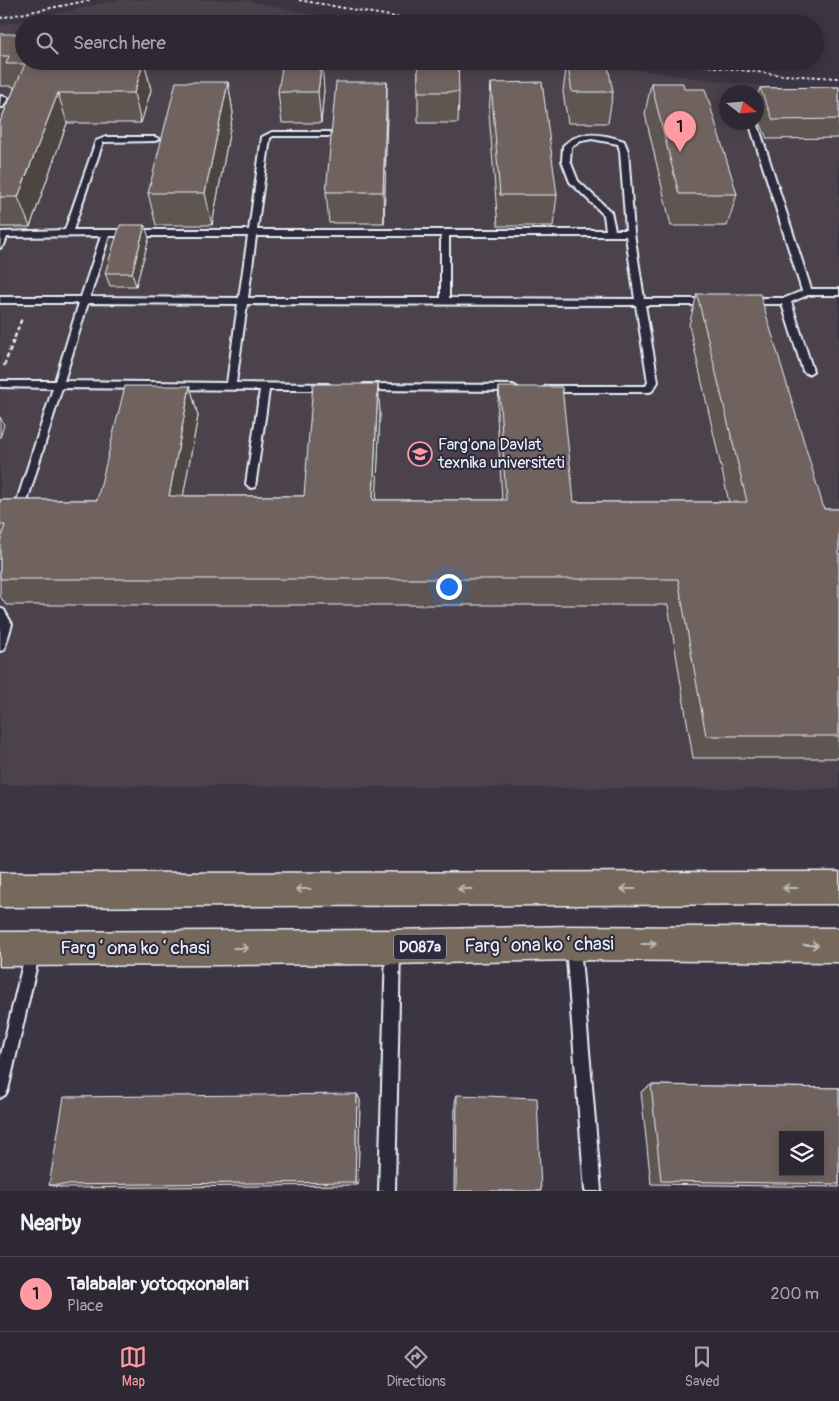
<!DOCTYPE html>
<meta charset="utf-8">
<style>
:root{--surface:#2d2833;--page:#35303b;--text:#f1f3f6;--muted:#a7a6ac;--line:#48444e;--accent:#ff9aa2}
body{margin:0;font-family:Pangolin,sans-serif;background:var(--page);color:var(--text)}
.controls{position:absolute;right:15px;bottom:15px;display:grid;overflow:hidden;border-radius:0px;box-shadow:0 2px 12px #0003}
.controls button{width:45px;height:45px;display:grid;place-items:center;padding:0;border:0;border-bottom:1px solid var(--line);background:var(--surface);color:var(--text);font:25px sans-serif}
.compass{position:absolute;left:719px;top:85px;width:45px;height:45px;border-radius:50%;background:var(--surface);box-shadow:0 2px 12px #0003;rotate:106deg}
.you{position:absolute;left:448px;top:586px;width:18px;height:18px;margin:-12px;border:4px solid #fff;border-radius:50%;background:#1a73e8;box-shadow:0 0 0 8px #1a73e833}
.badge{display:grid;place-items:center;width:32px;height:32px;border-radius:50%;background:var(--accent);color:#111;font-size:16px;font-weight:700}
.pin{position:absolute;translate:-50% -41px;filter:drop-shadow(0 1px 2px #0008)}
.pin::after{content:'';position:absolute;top:26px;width:18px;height:15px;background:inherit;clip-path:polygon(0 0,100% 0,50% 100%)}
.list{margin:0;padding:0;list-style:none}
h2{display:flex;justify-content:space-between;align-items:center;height:65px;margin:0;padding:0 20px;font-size:21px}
h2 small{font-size:16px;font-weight:400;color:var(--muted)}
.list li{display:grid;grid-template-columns:32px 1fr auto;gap:15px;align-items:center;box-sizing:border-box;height:75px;padding:0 20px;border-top:1px solid var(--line)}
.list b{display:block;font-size:19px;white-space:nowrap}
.list p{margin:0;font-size:16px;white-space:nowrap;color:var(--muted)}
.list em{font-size:16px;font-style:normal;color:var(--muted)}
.icon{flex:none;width:28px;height:28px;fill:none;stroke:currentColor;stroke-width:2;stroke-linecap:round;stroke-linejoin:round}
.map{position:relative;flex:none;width:839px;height:1191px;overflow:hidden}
.search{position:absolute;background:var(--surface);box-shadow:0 2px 12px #0003;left:15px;right:15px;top:15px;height:55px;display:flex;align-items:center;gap:12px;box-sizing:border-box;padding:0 18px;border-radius:28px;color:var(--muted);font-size:19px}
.sheet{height:140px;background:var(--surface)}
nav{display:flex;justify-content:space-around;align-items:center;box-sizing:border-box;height:70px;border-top:1px solid var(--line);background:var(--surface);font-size:14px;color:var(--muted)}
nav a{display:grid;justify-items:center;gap:2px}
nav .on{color:var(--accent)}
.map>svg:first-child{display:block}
</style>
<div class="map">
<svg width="839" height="1191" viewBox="0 0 839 1191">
<rect width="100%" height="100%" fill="#3c3544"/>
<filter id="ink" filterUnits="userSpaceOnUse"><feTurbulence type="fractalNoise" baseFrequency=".02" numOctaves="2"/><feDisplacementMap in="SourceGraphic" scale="10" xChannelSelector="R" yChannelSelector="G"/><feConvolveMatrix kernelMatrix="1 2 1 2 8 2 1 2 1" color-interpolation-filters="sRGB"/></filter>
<g filter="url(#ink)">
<path fill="#4b424c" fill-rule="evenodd" d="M120 0H243L359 24H24V61H572L740 84 839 92V789L0 785V25ZM726 92H756V122H726Z"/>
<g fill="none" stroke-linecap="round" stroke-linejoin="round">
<g stroke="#e8f1f8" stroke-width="4">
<path id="service" d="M1 96 8 98 3 107H0Z
M749 122H757L811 289H839V295H808L791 302 813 371 808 374 803 371 782 304H747L743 301 747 298H785L802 291Z
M272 132H329L333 134 329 136H273L270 138 257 230H606L604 215 570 182 562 161 563 146C579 129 604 134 624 141L628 151 634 233 644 299H709L713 302 709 305H645L658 382 652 391 649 392H547L542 389 547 386H646L648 382 636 305 247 304 236 383 328 384 333 387 328 390H269L255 487 251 488 246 484 260 390 62 388 25 508 28 511 23 515 15 513 14 510 53 388 0 387V381H55L79 303H0V297H81L101 236 7 237 4 245 0 248 1 232 65 230 96 141 106 137H155L159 139 155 141 103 142 73 230H249L262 137ZM592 139 618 144 620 151 626 230H615L611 212 578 181 570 161 571 147 581 141ZM109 236H248L239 298 90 297ZM256 236H441V298H248ZM449 236H626L635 299 449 298ZM88 303 238 304 227 383 64 381Z
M364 384 513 385 518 388 513 391 364 390 359 387Z
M0 608 4 610 12 624 4 650 0 651Z
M573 939 578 941 580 946 601 1191H585L566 946 568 941Z
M393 942 398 944 400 949 395 1191H379L386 949 388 944Z
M33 944 38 946 40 951 8 1090 5 1095 0 1098V1059L26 951 28 946Z"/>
</g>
<g stroke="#e8f1f8" stroke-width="3">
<path id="primary" d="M839 872V904L0 907V873Z
M572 926 839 928V962L572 960 393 964 0 966V932L393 930Z"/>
</g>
<path stroke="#e8f1f8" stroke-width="2" stroke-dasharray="3 2.5" stroke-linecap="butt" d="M299 0 435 24
M0 18 91 0
M665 61 782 75 839 78"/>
<path stroke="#e8f1f8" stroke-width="2.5" stroke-dasharray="4.5 3" stroke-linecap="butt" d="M4 366 22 318"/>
<use href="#service" fill="#2f2a3d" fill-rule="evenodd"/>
<use href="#primary" fill="#76695c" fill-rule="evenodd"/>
</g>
<path fill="#5f5451" stroke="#e8f1f8" d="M0 34 24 61H144L151 90 141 123H67L30 227H0V122L14 89 13 86H0Z
M418 61 459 92 458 123H418Z
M567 61 613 92 608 123H568L563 92Z
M228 82 233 113 212 225H156L148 193Z
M491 83 557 195 553 226H498L489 114Z
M651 83 684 89 737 194 727 226H671L645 114Z
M839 87V138L767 139 756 112V99L760 88Z
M324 90 321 123H282L278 92Z
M387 113 384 223H329L326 192Z
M149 238 136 286H110L105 273Z
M697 294 824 509H839V758H693L668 605H6L0 596V500H97L190 386 198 416 183 496H304L378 384 380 413 376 500H502L497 417 499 387 574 502H729L689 325Z
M651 1085 839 1088V1187L651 1184 641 1092Z
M357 1094 360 1100 358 1185 65 1188 49 1185Z
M457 1095 541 1191H454L455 1102Z"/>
<path fill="#4e4542" stroke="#e8f1f8" d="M144 61 151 90 141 123 134 93Z
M322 61 324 90 321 123 318 92Z
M228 82 233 113 212 225 205 193Z
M387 82V113L384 223 383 192Z
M58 93 67 123 30 227 18 197Z
M145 225 149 238 136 286 132 273Z
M378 384 380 413 375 528 373 500Z
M190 386 198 416 178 524 169 496Z
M0 417 4 425 0 438Z
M357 1094 360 1100 358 1185 355 1182Z"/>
<path fill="#6f625e" stroke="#e8f1f8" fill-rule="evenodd" d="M21 32H24V61H144L134 93H58L18 197H0V122L25 64H6L9 56H0V34H19Z
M283 61H322L318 92H278Z
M418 61H458L459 92H418Z
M567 61H607L613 92H572Z
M176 82H228L205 193H148Z
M336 82H387L383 192H326Z
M542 82 557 195H500L491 83Z
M651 83H683L684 89H705L737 194H679Z
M839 87V119L773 120 760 88Z
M120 225H145L132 273H105Z
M697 294H760L824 509H839V736H706L678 579H0V542L5 525H0V500H97L125 386H190L169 496H304L313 384H378L373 500H506L499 387H562L574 502H747Z
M651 1085 839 1088V1184L661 1181ZM783 1135H820V1172H783Z
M357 1094 355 1182 49 1185 64 1097Z
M457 1095 537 1098 541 1191H456Z"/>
<defs><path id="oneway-shaft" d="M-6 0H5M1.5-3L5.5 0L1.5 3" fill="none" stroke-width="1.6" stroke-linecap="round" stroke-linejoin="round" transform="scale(1.25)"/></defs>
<g stroke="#babbba">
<use href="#oneway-shaft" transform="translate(790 888) rotate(180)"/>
<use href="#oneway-shaft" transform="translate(303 889) rotate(180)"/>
<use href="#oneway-shaft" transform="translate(465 889) rotate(180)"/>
<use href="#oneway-shaft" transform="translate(628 889) rotate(180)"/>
<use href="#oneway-shaft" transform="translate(649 944)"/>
<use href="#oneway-shaft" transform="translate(811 945)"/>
<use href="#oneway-shaft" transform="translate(241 948)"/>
</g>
</g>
<defs>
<g id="university-ring" transform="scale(1.25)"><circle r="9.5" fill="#2f2a3d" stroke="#ff9aa2" stroke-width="1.5"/><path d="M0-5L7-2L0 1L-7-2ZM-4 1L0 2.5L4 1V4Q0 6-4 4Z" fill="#ff9aa2"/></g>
</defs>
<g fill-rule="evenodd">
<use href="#university-ring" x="420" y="454"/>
</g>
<g text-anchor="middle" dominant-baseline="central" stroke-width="4" stroke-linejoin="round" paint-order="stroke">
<rect fill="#2f2a3d" stroke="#b0b5c0" stroke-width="1" x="394" y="934.5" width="52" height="25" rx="4"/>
<g font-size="15" font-weight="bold" fill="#e8f1f8">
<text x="420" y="947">D087a</text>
</g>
<g font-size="16" fill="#e8f1f8" stroke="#2f2a3d" text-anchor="start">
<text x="438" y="445">Farg'ona Davlat<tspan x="438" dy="18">texnika universiteti</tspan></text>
</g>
<g font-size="19" fill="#e8f1f8" stroke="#2f2a3d">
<text transform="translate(539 945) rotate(-1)">Fargʻona koʻchasi</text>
<text x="135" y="948">Fargʻona koʻchasi</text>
</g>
</g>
</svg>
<div class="controls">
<button><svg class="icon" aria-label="layers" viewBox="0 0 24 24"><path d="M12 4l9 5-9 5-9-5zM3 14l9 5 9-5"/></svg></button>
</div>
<svg class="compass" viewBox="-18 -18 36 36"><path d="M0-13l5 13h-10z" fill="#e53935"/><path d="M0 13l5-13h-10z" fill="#a7a6ac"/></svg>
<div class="you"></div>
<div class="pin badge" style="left:680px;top:152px">1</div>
<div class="search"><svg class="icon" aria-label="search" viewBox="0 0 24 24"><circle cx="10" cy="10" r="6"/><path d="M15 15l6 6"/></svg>Search here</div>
</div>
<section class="sheet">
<h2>Nearby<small></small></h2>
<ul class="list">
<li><span class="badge">1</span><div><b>Talabalar yotoqxonalari</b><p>Place</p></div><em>200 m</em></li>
</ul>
</section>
<nav>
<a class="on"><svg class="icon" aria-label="map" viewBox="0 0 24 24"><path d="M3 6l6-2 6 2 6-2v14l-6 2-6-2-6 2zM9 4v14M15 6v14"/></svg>Map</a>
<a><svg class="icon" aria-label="directions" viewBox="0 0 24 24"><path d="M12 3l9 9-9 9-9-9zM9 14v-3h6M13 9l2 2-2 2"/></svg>Directions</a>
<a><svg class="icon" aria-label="saved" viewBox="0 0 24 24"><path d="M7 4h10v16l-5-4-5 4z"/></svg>Saved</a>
</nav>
